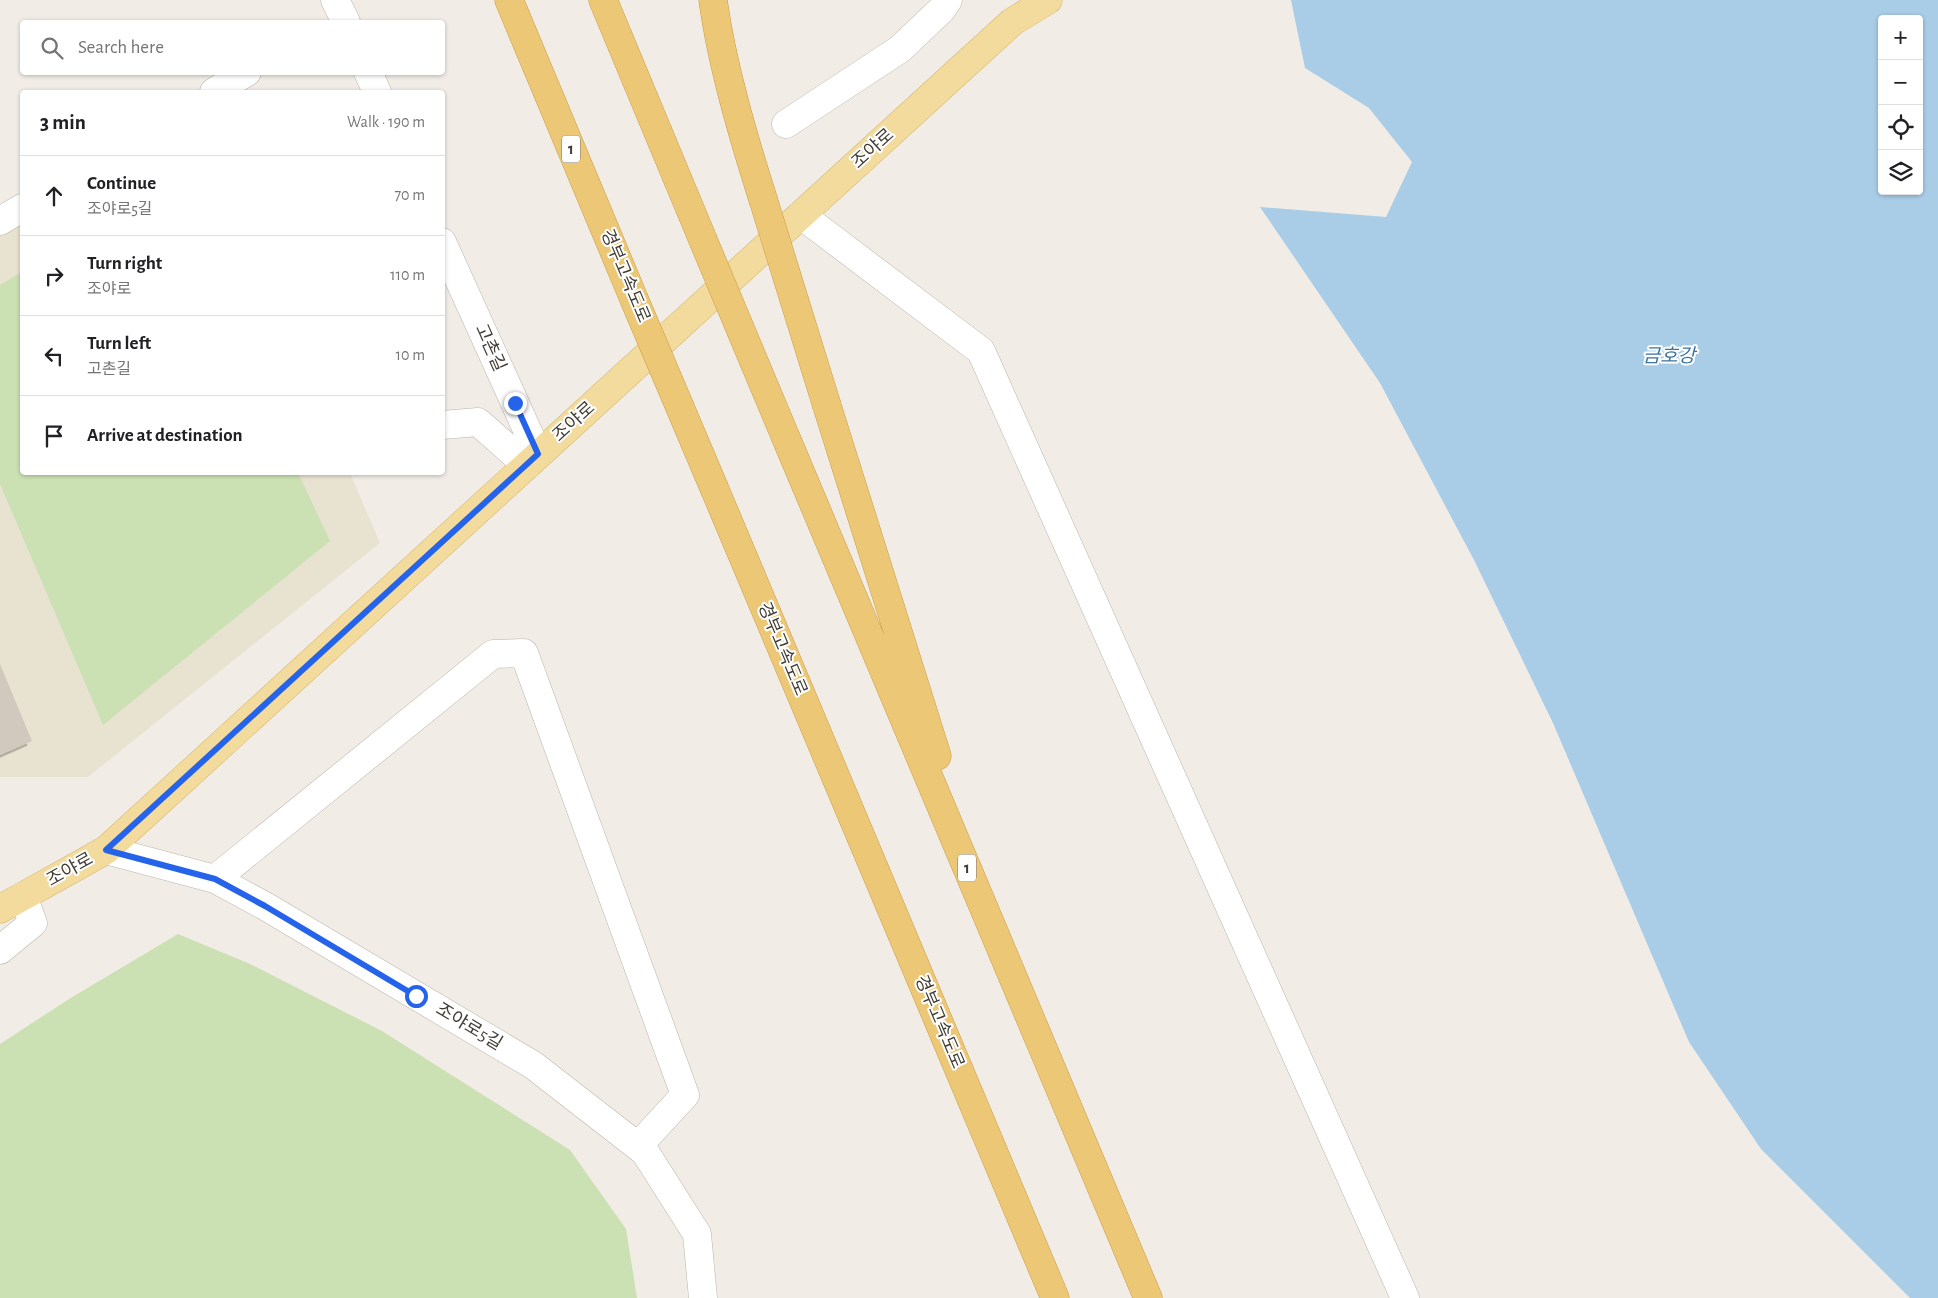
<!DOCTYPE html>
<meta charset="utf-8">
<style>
:root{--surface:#fff;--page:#f2f2f2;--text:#202124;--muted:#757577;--line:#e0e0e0}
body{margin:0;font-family:"Alegreya Sans","Noto Sans KR",sans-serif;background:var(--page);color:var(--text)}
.controls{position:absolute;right:15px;top:15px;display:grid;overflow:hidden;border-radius:5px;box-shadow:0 1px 4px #0004}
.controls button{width:45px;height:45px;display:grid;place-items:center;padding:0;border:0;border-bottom:1px solid var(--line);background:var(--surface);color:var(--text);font:25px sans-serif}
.stop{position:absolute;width:15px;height:15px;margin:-11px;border:4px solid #2563eb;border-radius:50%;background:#fff}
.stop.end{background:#2563eb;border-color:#fff;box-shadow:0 1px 5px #0008}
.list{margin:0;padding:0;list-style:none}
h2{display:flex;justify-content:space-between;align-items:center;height:65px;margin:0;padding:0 20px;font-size:21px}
h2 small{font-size:16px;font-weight:400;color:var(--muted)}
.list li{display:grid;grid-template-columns:32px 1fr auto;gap:15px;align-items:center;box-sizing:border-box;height:80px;padding:0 20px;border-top:1px solid var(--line)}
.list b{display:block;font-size:19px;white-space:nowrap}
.list p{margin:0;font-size:16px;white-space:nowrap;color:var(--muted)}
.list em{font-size:16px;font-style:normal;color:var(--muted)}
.icon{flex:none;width:28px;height:28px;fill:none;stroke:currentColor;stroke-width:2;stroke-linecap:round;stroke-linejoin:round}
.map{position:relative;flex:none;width:1938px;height:1298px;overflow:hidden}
.search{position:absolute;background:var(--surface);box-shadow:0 1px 4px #0004;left:20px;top:20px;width:425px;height:55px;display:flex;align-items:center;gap:12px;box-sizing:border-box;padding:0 18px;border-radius:5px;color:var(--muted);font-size:19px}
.panel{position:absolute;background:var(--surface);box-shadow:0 1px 4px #0004;left:20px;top:90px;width:425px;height:385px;border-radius:5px}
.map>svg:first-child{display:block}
</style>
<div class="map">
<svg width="1938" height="1298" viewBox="0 0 1938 1298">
<defs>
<filter id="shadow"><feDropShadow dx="-4.5" dy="4.5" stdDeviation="0" flood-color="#0004"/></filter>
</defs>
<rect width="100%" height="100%" fill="#f1ede6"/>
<path fill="#e8e2d1" d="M22 215V472L350 473 380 543 88 777H0V229Z"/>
<path fill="#cbe0b3" d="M22 272V472L298 473 330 541 103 725 0 484V285Z
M178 934 250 964 382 1031 570 1150 626 1229 637 1298H0V1044L69 999Z"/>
<path fill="#a9cce7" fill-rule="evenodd" d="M1291 0H1938V1298H1910L1761 1149 1689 1042 1553 723 1474 560 1380 383 1260 207 1386 217 1412 162 1369 108 1305 68ZM1882 19H1919V191H1882Z"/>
<path fill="#d1c9bd" filter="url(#shadow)" d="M0 664 32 741 0 755Z"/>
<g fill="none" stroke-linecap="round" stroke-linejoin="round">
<g stroke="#bbb5aa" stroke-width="29">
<path id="minor" d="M335 0 346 22
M368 72 377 92
M214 92 247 72
M786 124 900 49 942 9 948 0
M801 215 981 351 1405 1298
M0 221 22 208
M442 242 538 454
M442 425 478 422 527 465
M106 850 215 879 265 906 533 1065 645 1152 697 1234 703 1298
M215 879 493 654 524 653 685 1095 638 1146
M0 950 33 923 23 896"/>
</g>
<g stroke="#d5b870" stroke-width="29">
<path id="major" d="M0 909 106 850 1012 22 1048 0"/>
</g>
<g stroke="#ca9c46" stroke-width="29">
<path id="highway" d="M509 0 634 299
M603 0 703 240
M713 0C722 65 743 136 763 199
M827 406 937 756
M786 438 1148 1298
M715 490 1055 1298"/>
</g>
<use href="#minor" stroke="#fff" stroke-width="28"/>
<use href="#major" stroke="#f2db9d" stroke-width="28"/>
<use href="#highway" stroke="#ecc775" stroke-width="28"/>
<g stroke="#ca9c46" stroke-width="29" stroke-linecap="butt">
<path id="highway-bridge" d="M763 199 827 406
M703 240 786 438
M634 299 715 490"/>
</g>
<use href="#highway-bridge" stroke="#ecc775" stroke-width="28"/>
</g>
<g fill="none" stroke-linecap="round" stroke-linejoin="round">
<path stroke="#2563eb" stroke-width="6" d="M416 996 265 906 215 879 106 850 538 454 515 403"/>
</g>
<g text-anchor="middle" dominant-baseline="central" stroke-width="4" stroke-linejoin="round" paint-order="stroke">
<g fill="#fff" stroke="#7b7872" stroke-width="1">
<rect x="562" y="135.5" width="18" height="27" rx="4"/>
<rect x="958" y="854.5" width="18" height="27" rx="4"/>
</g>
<g font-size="16" font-weight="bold" fill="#423e36">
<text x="571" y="149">1</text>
<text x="967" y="868">1</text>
</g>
<g font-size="18" fill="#423e36" stroke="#fff">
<text transform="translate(873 149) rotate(-42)">조야로</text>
<text transform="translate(625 276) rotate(67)">경부고속도로</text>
<text transform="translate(490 348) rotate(66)">고촌길</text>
<text transform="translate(574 422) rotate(-42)">조야로</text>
<text transform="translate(782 649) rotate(67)">경부고속도로</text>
<text transform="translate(70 870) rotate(-29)">조야로</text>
<text transform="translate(939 1022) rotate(67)">경부고속도로</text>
<text transform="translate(469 1027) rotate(31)">조야로5길</text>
</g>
<g font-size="19" font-style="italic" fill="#3c74a1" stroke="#fff">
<text x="1669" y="356">금호강</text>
</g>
</g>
</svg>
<div class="controls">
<button>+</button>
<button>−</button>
<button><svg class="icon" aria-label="locate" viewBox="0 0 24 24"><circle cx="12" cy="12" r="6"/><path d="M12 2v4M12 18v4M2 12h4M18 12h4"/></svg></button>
<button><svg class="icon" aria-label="layers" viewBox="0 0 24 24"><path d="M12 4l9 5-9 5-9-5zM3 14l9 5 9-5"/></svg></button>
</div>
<div class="stop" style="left:416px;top:996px"></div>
<div class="stop end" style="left:515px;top:403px"></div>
<div class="search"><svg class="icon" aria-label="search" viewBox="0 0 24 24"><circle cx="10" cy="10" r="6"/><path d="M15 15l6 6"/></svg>Search here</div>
<section class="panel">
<h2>3 min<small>Walk · 190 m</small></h2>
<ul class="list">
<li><svg class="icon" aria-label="ahead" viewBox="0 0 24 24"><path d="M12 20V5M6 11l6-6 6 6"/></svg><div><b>Continue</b><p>조야로5길</p></div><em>70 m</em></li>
<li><svg class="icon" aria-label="right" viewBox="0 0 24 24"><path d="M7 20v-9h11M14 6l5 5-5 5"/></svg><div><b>Turn right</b><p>조야로</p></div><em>110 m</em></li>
<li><svg class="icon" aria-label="left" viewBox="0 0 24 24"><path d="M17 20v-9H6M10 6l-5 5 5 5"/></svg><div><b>Turn left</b><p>고촌길</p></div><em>10 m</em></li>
<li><svg class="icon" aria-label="arrive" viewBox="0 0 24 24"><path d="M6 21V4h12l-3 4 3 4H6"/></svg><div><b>Arrive at destination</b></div></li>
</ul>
</section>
</div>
